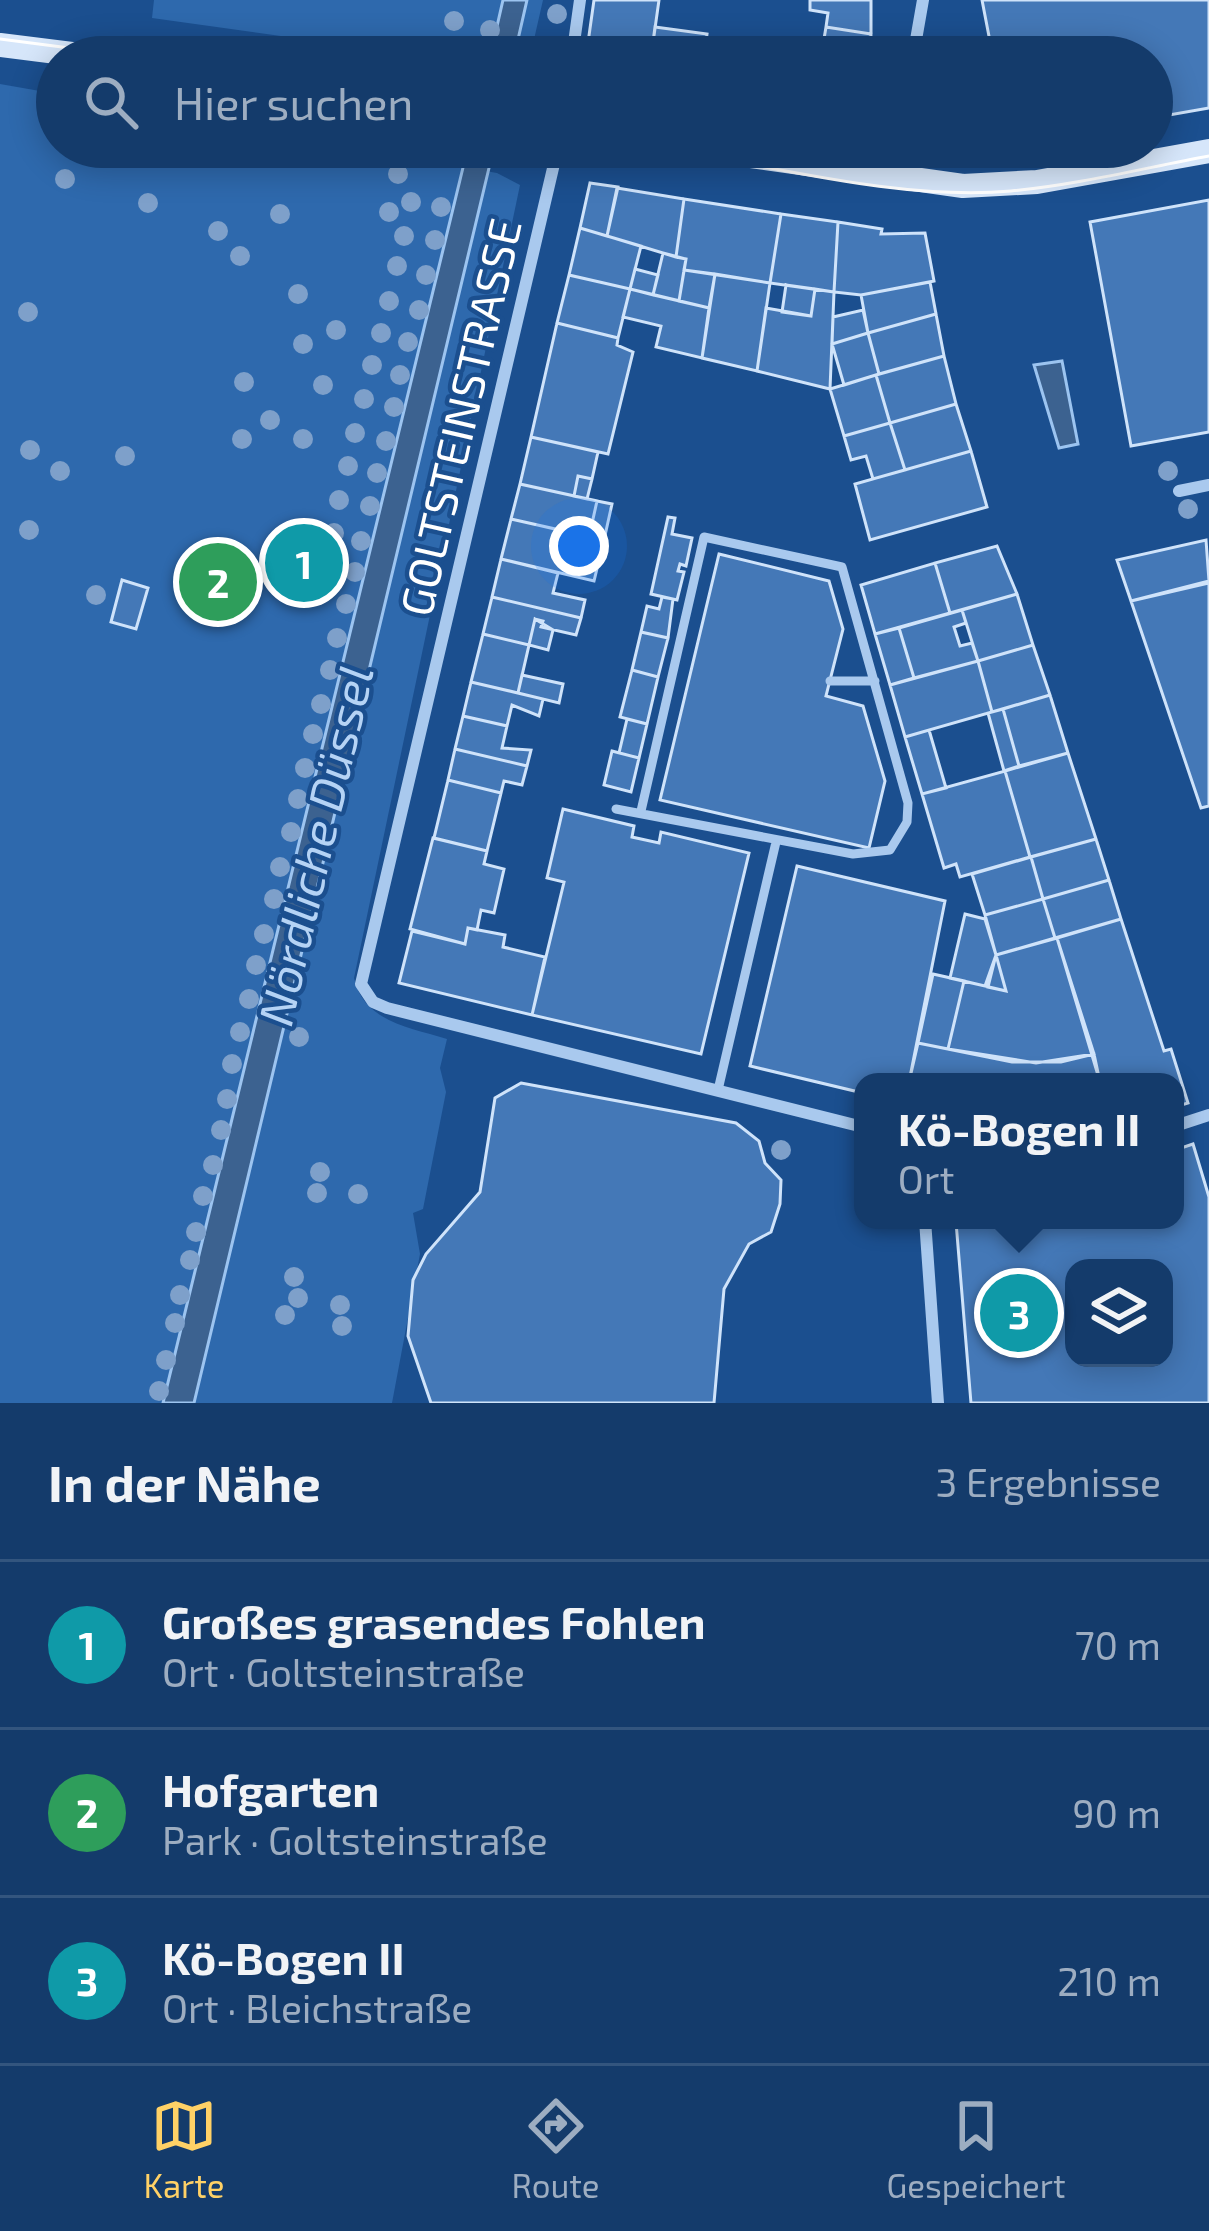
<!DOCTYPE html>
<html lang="de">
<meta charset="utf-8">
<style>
:root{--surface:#143b6b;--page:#1d4271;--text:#f1f3f6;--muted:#9dadc1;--line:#33557e;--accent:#ffd166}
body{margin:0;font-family:"Exo 2",sans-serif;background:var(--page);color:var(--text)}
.controls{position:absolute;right:36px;bottom:36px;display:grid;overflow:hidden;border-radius:24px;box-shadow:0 6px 30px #0003}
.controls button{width:108px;height:108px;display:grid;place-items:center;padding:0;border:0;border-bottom:3px solid var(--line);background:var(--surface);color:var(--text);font:60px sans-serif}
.you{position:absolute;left:579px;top:546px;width:42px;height:42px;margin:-30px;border:9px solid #fff;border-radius:50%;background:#1a73e8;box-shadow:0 0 0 18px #1a73e833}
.badge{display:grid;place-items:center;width:78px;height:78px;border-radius:50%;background:var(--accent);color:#fff;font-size:39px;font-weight:700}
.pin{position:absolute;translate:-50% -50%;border:6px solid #fff;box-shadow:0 3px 12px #0006}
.popup{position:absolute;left:854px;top:1073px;width:330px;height:156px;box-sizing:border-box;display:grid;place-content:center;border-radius:24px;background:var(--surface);filter:drop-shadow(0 3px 9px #0005);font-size:39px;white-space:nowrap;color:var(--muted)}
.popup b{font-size:45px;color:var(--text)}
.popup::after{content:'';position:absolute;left:50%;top:100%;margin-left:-24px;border:24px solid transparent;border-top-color:var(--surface)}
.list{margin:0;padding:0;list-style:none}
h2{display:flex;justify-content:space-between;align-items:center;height:156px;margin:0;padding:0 48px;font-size:51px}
h2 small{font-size:39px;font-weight:400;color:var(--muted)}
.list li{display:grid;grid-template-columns:78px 1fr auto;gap:36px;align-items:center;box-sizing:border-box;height:168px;padding:0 48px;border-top:3px solid var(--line)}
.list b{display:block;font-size:45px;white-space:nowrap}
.list p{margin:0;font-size:39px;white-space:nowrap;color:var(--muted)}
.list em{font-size:39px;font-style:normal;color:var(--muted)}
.icon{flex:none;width:66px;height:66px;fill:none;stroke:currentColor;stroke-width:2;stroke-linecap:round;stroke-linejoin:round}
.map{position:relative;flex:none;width:1209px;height:1403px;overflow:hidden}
.search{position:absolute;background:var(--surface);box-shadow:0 6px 30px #0003;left:36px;right:36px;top:36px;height:132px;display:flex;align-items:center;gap:30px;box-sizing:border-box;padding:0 42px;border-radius:66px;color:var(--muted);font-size:45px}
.sheet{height:660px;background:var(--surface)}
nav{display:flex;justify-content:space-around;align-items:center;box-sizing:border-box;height:168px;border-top:3px solid var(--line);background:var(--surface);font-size:33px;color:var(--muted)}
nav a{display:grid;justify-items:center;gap:6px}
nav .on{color:var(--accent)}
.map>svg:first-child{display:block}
</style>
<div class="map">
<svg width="1209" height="1403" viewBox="0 0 1209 1403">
<rect width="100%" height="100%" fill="#1b4f8f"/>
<path fill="#2e69ad" d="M154 0H543L530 57H430L152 18Z
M0 84 57 94V147H397L394 155 497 173 520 185 354 978C364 1022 409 1027 447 1039L440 1068 446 1092 423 1209 413 1213 420 1254 392 1403H0Z"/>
<path fill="#3c6290" stroke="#9cc4f0" stroke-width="3" d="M503 0H527L514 57H490Z
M468 147H494L194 1403H163Z
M1062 361 1078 444 1059 448 1034 365Z"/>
<path fill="#4478b7" stroke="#cfe3fa" stroke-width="3" fill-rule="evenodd" d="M594 0H659L651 57H586Z
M810 0H871V34L826 27 828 13 810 10Z
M982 0H1209V108L1152 118V57H993Z
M655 27 707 34 704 57H651Z
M826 27 871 34 868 57H821Z
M748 41 784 46 782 57H746Z
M784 46 822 51 821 57H782Z
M590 183 618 187 607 236 580 228Z
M617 188 684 199 676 257 607 236Z
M684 199 781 214 770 283 684 270 686 259 676 257Z
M1209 200V432L1131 446 1090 222Z
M781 214 838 222 834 292 770 283Z
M838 222 882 229 881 234 925 233 934 281 861 295 834 292Z
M580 228 641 246 630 289 569 275Z
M663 253 686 259 679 301 653 295Z
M635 269 658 275 653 295 630 289Z
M684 270 715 274 709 308 679 301Z
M715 274 770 283 757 371 702 358Z
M569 275 630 289 618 338 557 323Z
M930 282 936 314 868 333 861 295Z
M786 285 815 289 811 316 782 312Z
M630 289 709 308 702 358 656 347 661 326 623 317Z
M815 289 834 292 830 389 757 371 766 308 811 316Z
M863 310 868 333 832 344 833 317Z
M936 314 944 356 879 374 868 333Z
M557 323 618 338 617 345 633 352 608 454 531 437Z
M868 333 879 374 844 385 832 344Z
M944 356 956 404 890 423 876 375Z
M876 375 890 423 844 436 830 389Z
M956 404 971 451 905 470 890 423Z
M890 423 905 470 873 479 866 456 851 460 844 436Z
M531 437 598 452 592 479 578 476 574 496 520 484Z
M971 451 987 507 870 540 855 484Z
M578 476 592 479 587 499 574 496Z
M520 484 597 501 589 537 511 519Z
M597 501 612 504 604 540 589 537Z
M668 517 675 518 672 534 692 538 686 566 680 564 678 571 684 572 677 600 651 594Z
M511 519 604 540 594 581 501 559Z
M1206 540 1209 581 1131 601 1117 560Z
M997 546 1017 594 950 613 935 563Z
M719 554 829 581 843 629 826 696 863 706 885 781 869 848 660 800Z
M501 559 558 573 553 593 585 600 581 618 492 597Z
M935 563 950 613 875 634 861 585Z
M122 580 148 588 136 629 111 622Z
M1209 583V806L1201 808 1131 601Z
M1017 594 1033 645 978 661 962 610Z
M492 597 581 618 576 635 541 627 543 621 535 619 529 645 483 634Z
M662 597 673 599 668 638 641 632 647 606 659 609Z
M962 610 966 623 954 627 960 646 972 643 978 661 914 678 899 628Z
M535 619 553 630 548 650 529 645Z
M899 628 914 678 890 685 875 634Z
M641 632 668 638 658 677 632 670Z
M483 634 529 645 518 693 471 682Z
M1033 645 1050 695 992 712 978 661Z
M978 661 992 712 905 737 890 685Z
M632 670 658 677 647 724 620 717Z
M522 675 563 684 559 703 518 693Z
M471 682 543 699 539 716 512 705 507 726 463 716Z
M1050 695 1068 753 1019 766 1003 709Z
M1003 709 1019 766 1004 771 988 713Z
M463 716 507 726 502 748 531 750 527 766 455 749Z
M627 719 647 724 639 758 619 753Z
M929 730 946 788 922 794 905 737Z
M455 749 527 766 522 785 504 781 501 793 448 780Z
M612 751 639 758 631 792 604 785Z
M1068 753 1096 839 1030 857 1005 771Z
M1005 771 1030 857 960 877 956 864 944 868 922 794Z
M448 780 501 793 487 851 434 838Z
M563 809 634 826 632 837 659 843 661 832 749 853 701 1054 532 1015 564 882 547 878Z
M433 838 487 851 484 864 504 869 494 913 481 910 477 930 468 928 465 944 410 929Z
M1096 839 1109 880 1043 899 1031 857Z
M1031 857 1043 899 985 915 972 874Z
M797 866 945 901 909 1082H863V1093L750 1066Z
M1109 880 1121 919 1055 938 1043 899Z
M1043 899 1055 938 996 955 985 915Z
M965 914 985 919 996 955 985 986 950 978Z
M1121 919 1164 1051 1171 1049 1188 1103 1175 1107V1082H1100L1057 938Z
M468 928 505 935 503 947 545 957 532 1015 399 983 412 931 465 944Z
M1057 938 1094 1054 1036 1063 948 1049 964 981 1006 991 996 955Z
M996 955 1006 991 988 987Z
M933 974 964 981 948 1049 918 1043Z
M918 1043 1012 1062H1061L1094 1054 1100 1082H909Z
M521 1083 736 1123 759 1141 765 1163 781 1180 780 1204 771 1232 749 1244 724 1289 714 1403H431L408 1336 413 1280 426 1254 480 1192 495 1098Z
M1193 1144 1209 1197V1403H971L956 1222 1175 1220V1150ZM1074 1268H1164V1358H1074Z"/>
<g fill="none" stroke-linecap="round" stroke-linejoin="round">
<path stroke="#a9c9ee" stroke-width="9" d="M830 681H875
M616 809 853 854 890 850 907 822 908 803 842 567 704 537 641 811
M718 1090 776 842"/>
<path stroke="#a9c9ee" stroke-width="12" d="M572 57 580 0
M913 57 923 0
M558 147 361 984 373 1002 387 1008 863 1127
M856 168 883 147
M1179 491 1209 485
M1175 1126 1209 1115
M925 1220 938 1403"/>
<path stroke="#d6e6fa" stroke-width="24" d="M0 45 96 57
M686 147 963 186 1037 182 1209 151"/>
<path stroke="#fff" stroke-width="3" d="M0 39 139 57
M657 147C768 165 899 201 1011 191 1077 185 1144 168 1209 156"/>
</g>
<g fill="#7ea0ca">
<circle cx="557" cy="14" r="10"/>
<circle cx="454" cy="21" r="10"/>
<circle cx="490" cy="30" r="10"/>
<circle cx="398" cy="174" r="10"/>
<circle cx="65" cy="179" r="10"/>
<circle cx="411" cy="202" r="10"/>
<circle cx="148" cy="203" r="10"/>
<circle cx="441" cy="207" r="10"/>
<circle cx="389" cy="212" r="10"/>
<circle cx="280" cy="214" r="10"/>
<circle cx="218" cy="231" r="10"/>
<circle cx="404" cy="236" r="10"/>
<circle cx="435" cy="240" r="10"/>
<circle cx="240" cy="256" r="10"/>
<circle cx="397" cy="266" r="10"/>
<circle cx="426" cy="275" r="10"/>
<circle cx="298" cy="294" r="10"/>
<circle cx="389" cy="301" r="10"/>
<circle cx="419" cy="310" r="10"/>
<circle cx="28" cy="312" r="10"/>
<circle cx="336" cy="330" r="10"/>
<circle cx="381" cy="333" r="10"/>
<circle cx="408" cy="342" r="10"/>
<circle cx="303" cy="344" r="10"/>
<circle cx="372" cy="365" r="10"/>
<circle cx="400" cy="375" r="10"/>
<circle cx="244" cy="382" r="10"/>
<circle cx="323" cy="385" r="10"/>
<circle cx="364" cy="399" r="10"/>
<circle cx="394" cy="407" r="10"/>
<circle cx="270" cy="420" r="10"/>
<circle cx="355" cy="433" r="10"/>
<circle cx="242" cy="439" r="10"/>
<circle cx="303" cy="439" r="10"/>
<circle cx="386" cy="441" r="10"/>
<circle cx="30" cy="450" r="10"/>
<circle cx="125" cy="456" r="10"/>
<circle cx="348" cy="466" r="10"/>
<circle cx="60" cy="471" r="10"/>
<circle cx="1168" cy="471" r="10"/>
<circle cx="377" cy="473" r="10"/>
<circle cx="339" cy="500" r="10"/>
<circle cx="370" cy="506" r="10"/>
<circle cx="1188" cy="509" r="10"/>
<circle cx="29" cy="530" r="10"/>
<circle cx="334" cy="533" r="10"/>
<circle cx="361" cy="541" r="10"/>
<circle cx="355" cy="572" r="10"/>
<circle cx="96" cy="595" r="10"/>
<circle cx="346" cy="604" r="10"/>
<circle cx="337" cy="638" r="10"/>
<circle cx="330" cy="670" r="10"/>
<circle cx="321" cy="704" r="10"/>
<circle cx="313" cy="734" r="10"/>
<circle cx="305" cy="768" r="10"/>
<circle cx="298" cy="799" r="10"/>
<circle cx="291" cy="832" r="10"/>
<circle cx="280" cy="867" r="10"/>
<circle cx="274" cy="899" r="10"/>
<circle cx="264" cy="934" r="10"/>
<circle cx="256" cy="965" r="10"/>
<circle cx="249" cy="999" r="10"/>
<circle cx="240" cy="1032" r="10"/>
<circle cx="299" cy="1037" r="10"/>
<circle cx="232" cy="1064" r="10"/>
<circle cx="227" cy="1099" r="10"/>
<circle cx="221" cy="1130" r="10"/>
<circle cx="781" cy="1150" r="10"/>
<circle cx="213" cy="1165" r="10"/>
<circle cx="320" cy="1172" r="10"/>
<circle cx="317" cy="1193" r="10"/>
<circle cx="358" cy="1194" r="10"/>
<circle cx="203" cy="1196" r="10"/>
<circle cx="196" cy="1232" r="10"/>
<circle cx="190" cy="1260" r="10"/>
<circle cx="294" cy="1277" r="10"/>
<circle cx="180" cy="1295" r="10"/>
<circle cx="298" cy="1298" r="10"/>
<circle cx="340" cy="1305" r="10"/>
<circle cx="285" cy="1315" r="10"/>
<circle cx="175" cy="1323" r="10"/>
<circle cx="342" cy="1326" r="10"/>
<circle cx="166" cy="1360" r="10"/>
<circle cx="159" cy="1391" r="10"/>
</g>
<g text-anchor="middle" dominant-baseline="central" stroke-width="9" stroke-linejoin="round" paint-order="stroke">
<g font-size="45" fill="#fff" stroke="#1b4f8f">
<text transform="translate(459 417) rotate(-77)">GOLTSTEINSTRASSE</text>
</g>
<g font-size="48" font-style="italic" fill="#b5d3f5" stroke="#1b4f8f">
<text transform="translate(314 845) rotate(-77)">Nördliche Düssel</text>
</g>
</g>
</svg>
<div class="controls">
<button><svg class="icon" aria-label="layers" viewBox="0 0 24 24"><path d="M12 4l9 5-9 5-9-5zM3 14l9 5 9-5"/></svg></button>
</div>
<div class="you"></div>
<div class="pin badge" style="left:304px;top:563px;background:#0f9aa8">1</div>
<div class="pin badge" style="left:218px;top:582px;background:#2e9e5b">2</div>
<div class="pin badge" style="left:1019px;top:1313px;background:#0f9aa8">3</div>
<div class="popup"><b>Kö-Bogen II</b>Ort</div>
<div class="search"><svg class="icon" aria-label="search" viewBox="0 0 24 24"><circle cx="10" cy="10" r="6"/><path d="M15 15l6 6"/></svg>Hier suchen</div>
</div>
<section class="sheet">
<h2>In der Nähe<small>3 Ergebnisse</small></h2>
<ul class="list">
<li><span class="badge" style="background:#0f9aa8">1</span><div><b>Großes grasendes Fohlen</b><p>Ort · Goltsteinstraße</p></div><em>70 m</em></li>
<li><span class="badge" style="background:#2e9e5b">2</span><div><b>Hofgarten</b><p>Park · Goltsteinstraße</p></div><em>90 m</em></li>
<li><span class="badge" style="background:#0f9aa8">3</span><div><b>Kö-Bogen II</b><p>Ort · Bleichstraße</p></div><em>210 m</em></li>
</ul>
</section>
<nav>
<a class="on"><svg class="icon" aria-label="map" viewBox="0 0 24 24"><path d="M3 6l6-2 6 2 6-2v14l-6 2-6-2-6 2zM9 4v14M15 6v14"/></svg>Karte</a>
<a><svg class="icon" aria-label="directions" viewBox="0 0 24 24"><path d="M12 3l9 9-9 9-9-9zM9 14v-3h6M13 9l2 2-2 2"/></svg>Route</a>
<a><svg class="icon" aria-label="saved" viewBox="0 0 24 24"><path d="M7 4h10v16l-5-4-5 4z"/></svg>Gespeichert</a>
</nav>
